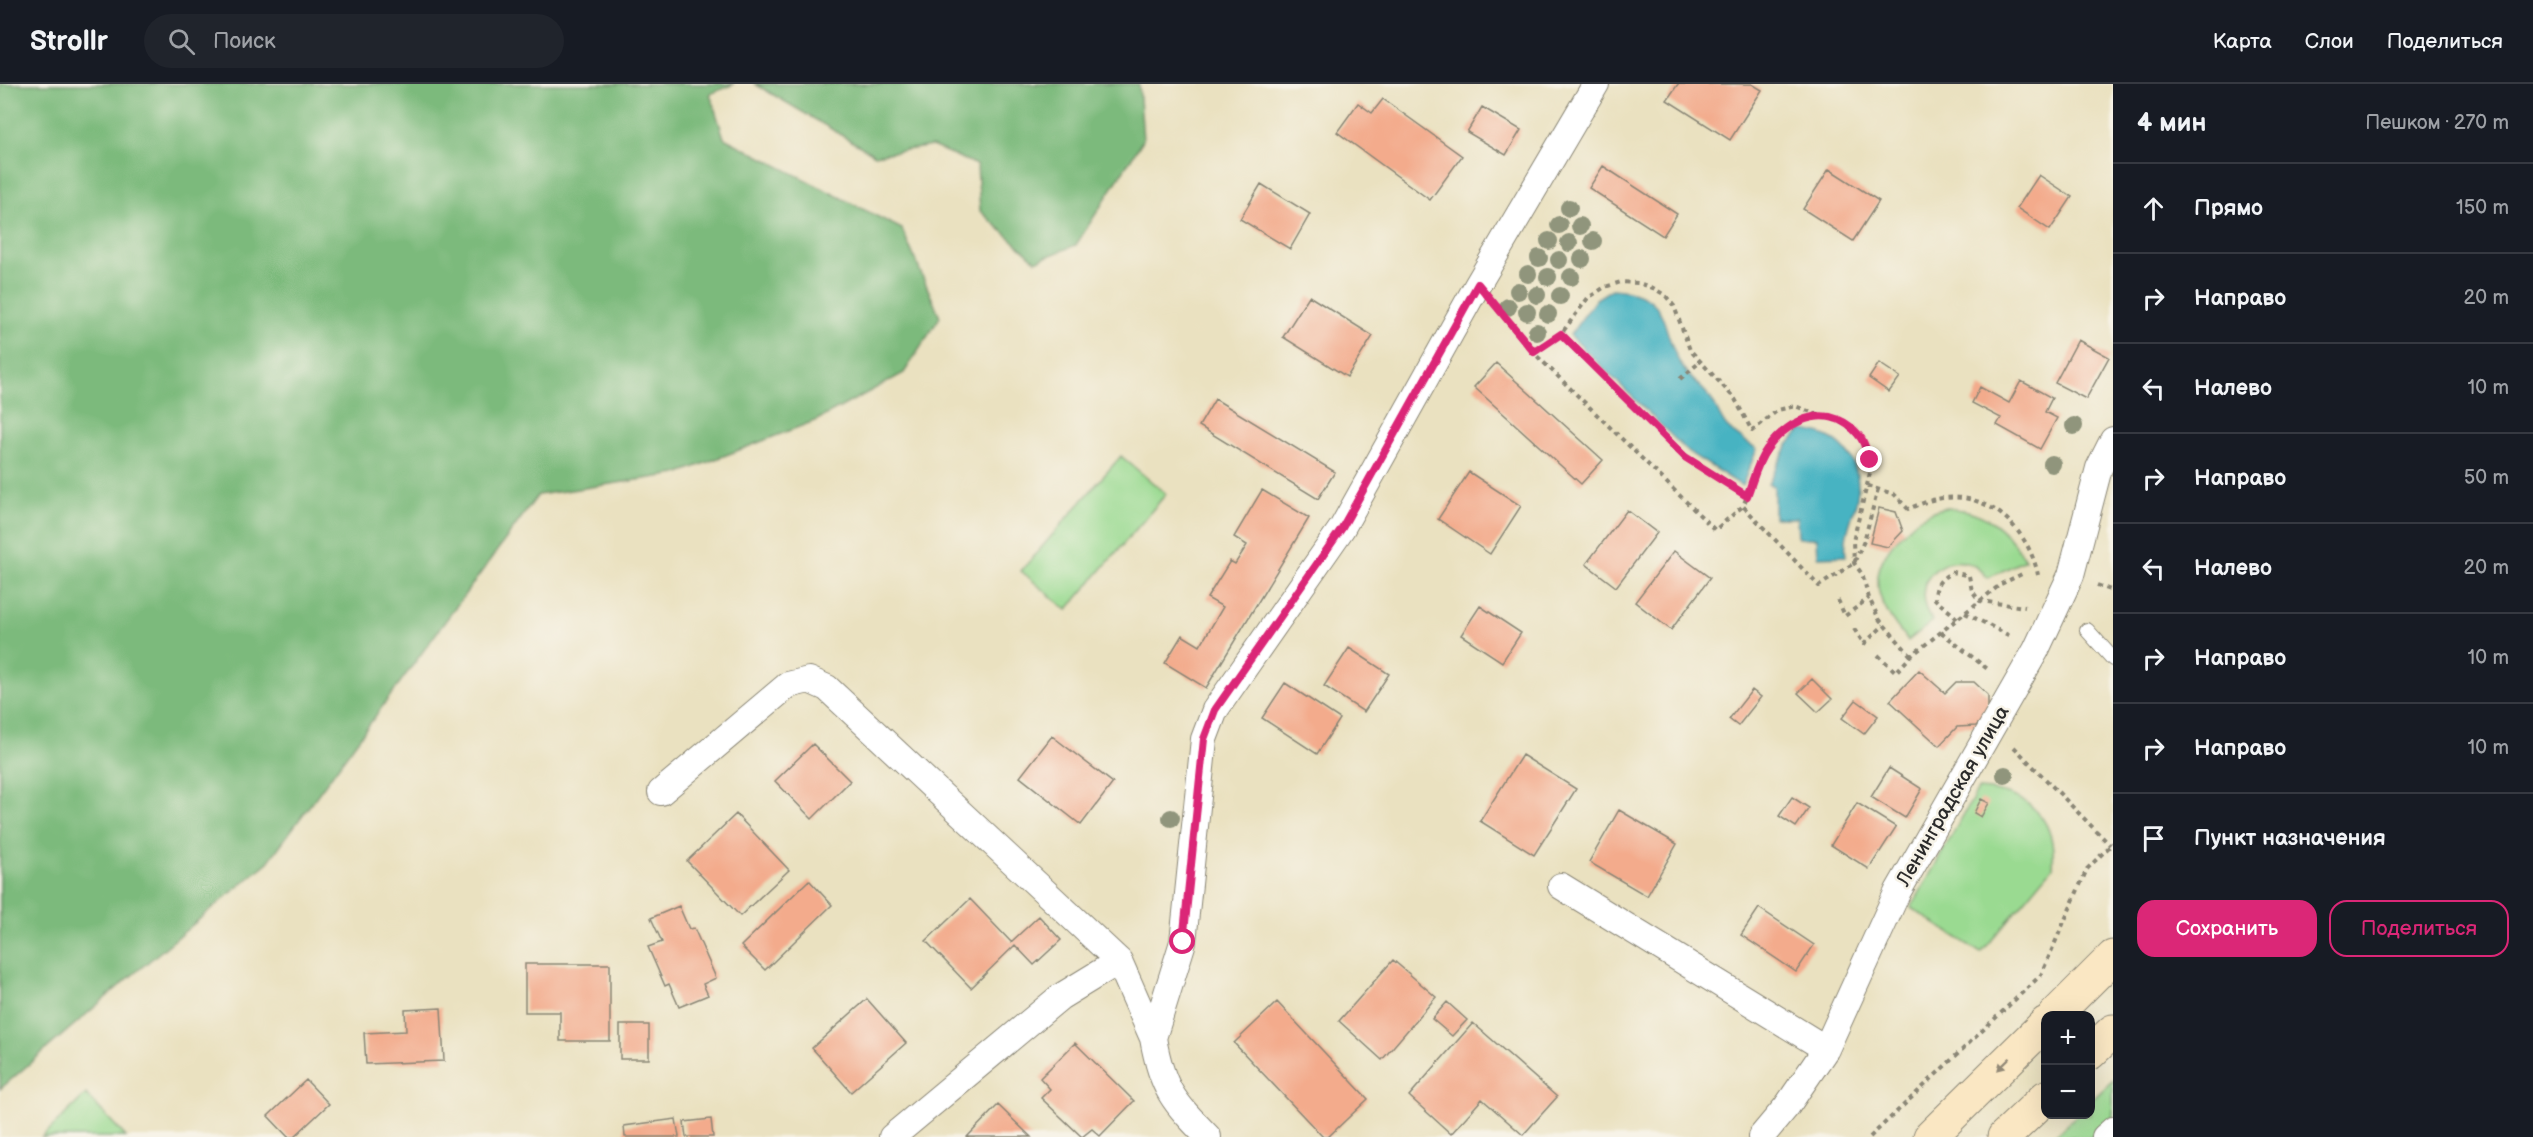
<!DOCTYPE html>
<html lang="ru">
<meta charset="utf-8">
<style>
:root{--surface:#171b24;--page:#20242c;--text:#f1f3f6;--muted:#9ea1a6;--line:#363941;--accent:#db2777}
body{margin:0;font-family:"Balsamiq Sans",sans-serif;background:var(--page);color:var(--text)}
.controls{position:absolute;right:18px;bottom:18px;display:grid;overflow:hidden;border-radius:12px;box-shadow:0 6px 24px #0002}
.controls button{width:54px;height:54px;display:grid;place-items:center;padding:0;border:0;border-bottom:2px solid var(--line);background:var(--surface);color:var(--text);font:30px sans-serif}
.stop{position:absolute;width:18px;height:18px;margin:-14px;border:4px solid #db2777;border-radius:50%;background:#fff}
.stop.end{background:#db2777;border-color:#fff;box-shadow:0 2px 6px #0008}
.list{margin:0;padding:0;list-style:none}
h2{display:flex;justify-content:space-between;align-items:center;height:78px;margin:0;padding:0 24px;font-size:26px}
h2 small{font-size:20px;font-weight:400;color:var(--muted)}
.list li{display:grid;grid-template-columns:39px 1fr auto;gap:18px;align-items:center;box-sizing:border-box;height:90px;padding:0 24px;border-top:2px solid var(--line)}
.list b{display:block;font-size:22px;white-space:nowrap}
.list em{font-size:20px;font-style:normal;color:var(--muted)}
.actions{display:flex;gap:12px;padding:18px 24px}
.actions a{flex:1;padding:14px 0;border:2px solid var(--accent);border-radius:18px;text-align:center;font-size:21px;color:var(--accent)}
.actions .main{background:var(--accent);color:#fff}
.icon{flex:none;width:33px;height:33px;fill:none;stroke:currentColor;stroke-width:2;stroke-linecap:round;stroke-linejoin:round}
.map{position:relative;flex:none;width:2113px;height:1053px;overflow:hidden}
header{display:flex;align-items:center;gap:36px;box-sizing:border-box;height:84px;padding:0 30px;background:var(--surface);border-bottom:2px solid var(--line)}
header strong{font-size:28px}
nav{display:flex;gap:33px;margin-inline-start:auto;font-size:21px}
.search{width:420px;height:54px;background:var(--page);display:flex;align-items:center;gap:15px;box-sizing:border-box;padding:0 21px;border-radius:33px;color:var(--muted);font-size:22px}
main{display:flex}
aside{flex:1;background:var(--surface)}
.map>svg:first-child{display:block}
</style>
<header>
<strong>Strollr</strong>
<div class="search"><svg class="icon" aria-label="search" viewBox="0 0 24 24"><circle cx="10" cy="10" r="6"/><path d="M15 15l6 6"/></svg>Поиск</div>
<nav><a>Карта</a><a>Слои</a><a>Поделиться</a></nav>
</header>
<main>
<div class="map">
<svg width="2113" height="1053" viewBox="0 0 2113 1053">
<rect width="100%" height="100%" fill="#f7f3e8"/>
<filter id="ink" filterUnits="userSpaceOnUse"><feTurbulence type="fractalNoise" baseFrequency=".0167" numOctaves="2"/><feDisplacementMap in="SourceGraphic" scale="12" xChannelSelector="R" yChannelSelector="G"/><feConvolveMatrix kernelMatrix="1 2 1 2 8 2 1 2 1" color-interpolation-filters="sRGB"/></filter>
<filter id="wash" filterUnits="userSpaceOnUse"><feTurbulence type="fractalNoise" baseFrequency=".008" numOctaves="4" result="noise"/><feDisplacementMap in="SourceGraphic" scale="24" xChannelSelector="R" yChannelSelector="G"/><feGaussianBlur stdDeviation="1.35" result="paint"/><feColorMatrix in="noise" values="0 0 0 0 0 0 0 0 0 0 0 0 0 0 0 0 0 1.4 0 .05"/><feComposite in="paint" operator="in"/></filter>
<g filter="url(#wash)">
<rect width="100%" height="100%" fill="#eae1c0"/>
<path fill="#9ada91" stroke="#62825e" stroke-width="1.5" d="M1121 372 1166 410 1067 526 1021 487Z
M1943 424C1983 425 2005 442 2025 476L1988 494C1955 453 1901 497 1933 537L1908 557C1877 519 1862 490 1901 451 1914 437 1925 428 1943 424Z
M1978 705C2027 708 2057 732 2053 783L1981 869 1911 824Z
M2113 996V1033L2092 1053H2053L2077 1031 2090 1030 2091 1017Z
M86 1010 126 1053H42Z"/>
<path fill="#7bba7b" stroke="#537253" stroke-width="1.5" d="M0 0H734L710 10 724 54 902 145 940 233 904 289 817 336 677 390 538 411 268 778 118 903 0 1005Z
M755 0H1139L1143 56 1076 161 1036 177 980 127 977 81 932 62 875 71Z"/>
<path fill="#46b3c2" stroke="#386f76" stroke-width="1.5" d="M1612 205C1676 209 1657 246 1683 284 1690 295 1700 301 1708 311 1716 320 1719 334 1727 343 1735 351 1747 358 1757 365L1742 402 1688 368 1570 251 1596 215Z
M1801 346C1839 349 1863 375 1857 414 1853 434 1843 451 1846 472L1818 473 1817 454H1798L1797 434H1774V402L1768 400 1788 361Z"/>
<g id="blocks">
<path fill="#f3ab8c" d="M1678 0H1752L1762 6 1730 56 1667 16Z
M1383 15 1462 72 1430 116 1337 48 1358 19 1372 29Z
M1482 23 1521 46 1506 71 1467 48Z
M1603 82 1677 130 1663 152 1589 104Z
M1829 85 1879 117 1853 157 1803 125Z
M2039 91 2072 113 2050 146 2017 124Z
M1261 100 1310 130 1290 165 1240 135Z
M1309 212 1373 252 1347 293 1283 253Z
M2078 256 2109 273 2086 315 2055 299Z
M1496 279 1603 376 1581 400 1474 303Z
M1879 279 1900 293 1889 308 1869 294Z
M2021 297 2052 314 2045 328 2057 334 2040 365 1997 341 2001 334 1972 319 1980 303 2009 319Z
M1215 315 1335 388 1318 415 1199 342Z
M1469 388 1521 422 1490 470 1438 435Z
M1262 406 1309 434 1206 604 1165 579 1182 551 1200 562 1223 523 1207 514 1230 477 1235 480 1247 461 1234 453Z
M1879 424 1896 428 1903 447 1888 463 1870 459Z
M1627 426 1657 449 1616 503 1586 480Z
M1674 467 1710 494 1671 546 1635 518Z
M1480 522 1521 549 1502 578 1461 551Z
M1349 564 1389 590 1364 628 1324 602Z
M1919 586 1945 609 1956 598H1974L1988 611V629L1976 642 1957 643 1939 662 1890 617Z
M1812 595 1832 615 1818 628 1798 609Z
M1285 599 1340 635 1317 670 1262 634Z
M1752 606 1761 613 1738 642 1729 635Z
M1856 616 1878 632 1864 650 1842 634Z
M1052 652 1113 699 1081 741 1020 693Z
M813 660 850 697 812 735 775 697Z
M1522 671 1576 705 1534 771 1480 737Z
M1889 684 1922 705 1905 734 1871 713Z
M1792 713 1809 724 1796 743 1779 732Z
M1981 715 1989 719 1981 733 1974 729Z
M1857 719 1896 743 1869 785 1831 761Z
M1619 726 1677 760 1647 812 1589 778Z
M736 730 789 786 740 832 687 777Z
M809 796 832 821 765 886 741 862Z
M970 815 1011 858 1039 832 1061 856 1034 881 1015 861 971 904 926 857Z
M679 822 689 845 694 844 716 894 703 900 708 911 679 923 669 900 665 902 648 863 662 858 651 834Z
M1759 824 1814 861 1796 888 1741 851Z
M1393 876 1436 913 1382 976 1339 937Z
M525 880H610V957H560V928H525Z
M867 915 906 959 851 1008 812 964Z
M1277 918 1368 1015 1328 1053H1323L1234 959Z
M1447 918 1467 936 1452 952 1432 935Z
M441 924 444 977 366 980 364 949 406 947 405 926Z
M1473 939 1557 1013 1523 1051 1482 1015 1451 1050 1409 1012Z
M620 941H649V975H620Z
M1075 959 1134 1017 1100 1052 1092 1045 1082 1053 1041 1014 1050 1005 1040 994Z
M306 996 329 1020 294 1053H288L268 1032Z
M998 1021 1031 1053H967Z
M676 1035 679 1053H625L624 1042Z
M711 1035 713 1053H686L684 1038Z"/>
</g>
</g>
<g filter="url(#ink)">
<use href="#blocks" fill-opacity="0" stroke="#8a8676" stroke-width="1.5"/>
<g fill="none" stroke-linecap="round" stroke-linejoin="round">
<g stroke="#8a8676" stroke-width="16">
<path id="lane" d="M2087 546 2113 575"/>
</g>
<g stroke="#8a8676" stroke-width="28">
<path id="street" d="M661 708 788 601 809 596 827 604 1119 877
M1561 802 1826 965
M1153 954C1162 1005 1173 1017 1208 1053
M892 1053 1060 913 1119 877 1153 954 1183 858 1204 655 1215 626 1342 444 1478 200 1596 0
M1761 1053 1787 1022 1826 965 1898 807 2036 566 2071 491 2099 384 2113 356
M2105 1053 2113 1046"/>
</g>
<g stroke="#8a8676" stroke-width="35">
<path id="secondary" d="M2054 932 2113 873
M2090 969 2113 947
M1930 1053 2046 939
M2004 1053 2046 1013"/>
</g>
<path stroke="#8a8676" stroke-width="4" stroke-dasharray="4.5 4.5" stroke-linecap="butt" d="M1497 224 1534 269 1715 446 1743 422
M1534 269 1561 250
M1680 295 1700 278
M1867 402 1894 410 1908 425C1920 420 1931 415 1944 414 1991 408 2029 447 2038 491
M1878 405 1864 457 1854 479 1819 502 1743 422C1753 399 1758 370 1777 352 1814 316 1865 334 1871 385L1853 457 1854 479 1862 490 1869 514 1879 535 1911 572
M1747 412 1685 373 1561 250 1588 214 1605 203 1621 198 1639 199 1653 204 1665 211 1674 222 1690 266 1735 315 1752 347 1778 326 1795 322 1819 331
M2097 501 2113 507
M1838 516 1845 532 1869 514
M1965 529 2010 552
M1957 535C1950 526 1942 523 1935 515 1935 500 1941 494 1953 488L1969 492 1972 507 1980 517 2025 523
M1854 545 1864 560 1884 541
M1941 548 1990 587
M1878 571 1896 588 1911 572 2001 500 2022 490
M2014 663 2110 761
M1870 1053 2041 891 2087 785 2113 759"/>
<use href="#lane" stroke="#fff" stroke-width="14"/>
<use href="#street" stroke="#fff" stroke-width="26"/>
<use href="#secondary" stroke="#fae7c3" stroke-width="33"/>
</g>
<g fill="#90957c">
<circle cx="1569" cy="124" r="9"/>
<circle cx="1559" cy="141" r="9"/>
<circle cx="1580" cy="142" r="9"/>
<circle cx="1549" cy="157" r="9"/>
<circle cx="1593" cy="157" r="9"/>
<circle cx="1569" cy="159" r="9"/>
<circle cx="1539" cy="174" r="9"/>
<circle cx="1582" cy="175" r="9"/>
<circle cx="1559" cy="176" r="9"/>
<circle cx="1528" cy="190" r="9"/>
<circle cx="1548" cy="193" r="9"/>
<circle cx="1571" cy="193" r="9"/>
<circle cx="1518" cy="207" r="9"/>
<circle cx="1537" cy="211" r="9"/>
<circle cx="1560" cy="212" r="9"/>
<circle cx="1508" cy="223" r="9"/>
<circle cx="1527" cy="228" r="9"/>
<circle cx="1548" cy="230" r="9"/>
<circle cx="1537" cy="248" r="9"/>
<circle cx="2074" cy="342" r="9"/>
<circle cx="2052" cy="380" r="9"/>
<circle cx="2005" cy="691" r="9"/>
<circle cx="1171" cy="734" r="9"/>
</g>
<defs><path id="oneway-solid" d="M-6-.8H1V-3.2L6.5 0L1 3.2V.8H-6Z" transform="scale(1.5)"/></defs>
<use fill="#928977" href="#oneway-solid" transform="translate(2004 980) rotate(136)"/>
</g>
<g fill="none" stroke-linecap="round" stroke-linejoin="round" filter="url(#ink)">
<path stroke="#db2777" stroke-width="8" d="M1183 858 1204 655 1215 626 1342 444 1478 200 1534 268 1561 250 1685 373 1747 412C1753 397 1757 378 1767 365 1790 332 1833 317 1861 354 1865 360 1867 369 1870 376"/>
</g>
<g text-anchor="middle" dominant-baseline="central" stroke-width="5" stroke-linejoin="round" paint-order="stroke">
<g font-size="20" fill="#2b2b2b" stroke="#f7f3e8">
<text transform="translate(1953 712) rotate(-60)">Ленинградская улица</text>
</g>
</g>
</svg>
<div class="controls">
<button>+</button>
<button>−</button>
</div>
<div class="stop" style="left:1183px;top:858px"></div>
<div class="stop end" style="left:1870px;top:376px"></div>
</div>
<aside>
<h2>4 мин<small>Пешком · 270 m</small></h2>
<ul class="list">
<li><svg class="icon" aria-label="ahead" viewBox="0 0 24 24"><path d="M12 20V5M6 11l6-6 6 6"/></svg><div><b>Прямо</b></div><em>150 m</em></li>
<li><svg class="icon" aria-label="right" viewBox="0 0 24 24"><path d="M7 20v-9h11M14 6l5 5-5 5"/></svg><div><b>Направо</b></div><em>20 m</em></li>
<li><svg class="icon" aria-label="left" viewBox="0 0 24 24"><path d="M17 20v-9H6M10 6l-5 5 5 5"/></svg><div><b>Налево</b></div><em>10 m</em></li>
<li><svg class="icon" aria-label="right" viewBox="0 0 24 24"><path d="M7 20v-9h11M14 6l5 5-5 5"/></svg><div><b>Направо</b></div><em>50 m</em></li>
<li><svg class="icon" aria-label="left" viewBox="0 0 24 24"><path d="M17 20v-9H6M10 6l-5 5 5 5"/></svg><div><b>Налево</b></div><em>20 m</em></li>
<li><svg class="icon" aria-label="right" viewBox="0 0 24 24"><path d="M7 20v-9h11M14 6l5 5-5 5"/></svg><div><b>Направо</b></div><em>10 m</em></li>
<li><svg class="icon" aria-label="right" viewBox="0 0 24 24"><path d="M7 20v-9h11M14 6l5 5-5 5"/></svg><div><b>Направо</b></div><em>10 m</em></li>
<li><svg class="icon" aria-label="arrive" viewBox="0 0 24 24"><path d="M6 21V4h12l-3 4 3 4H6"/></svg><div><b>Пункт назначения</b></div></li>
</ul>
<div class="actions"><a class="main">Сохранить</a><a>Поделиться</a></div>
</aside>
</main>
